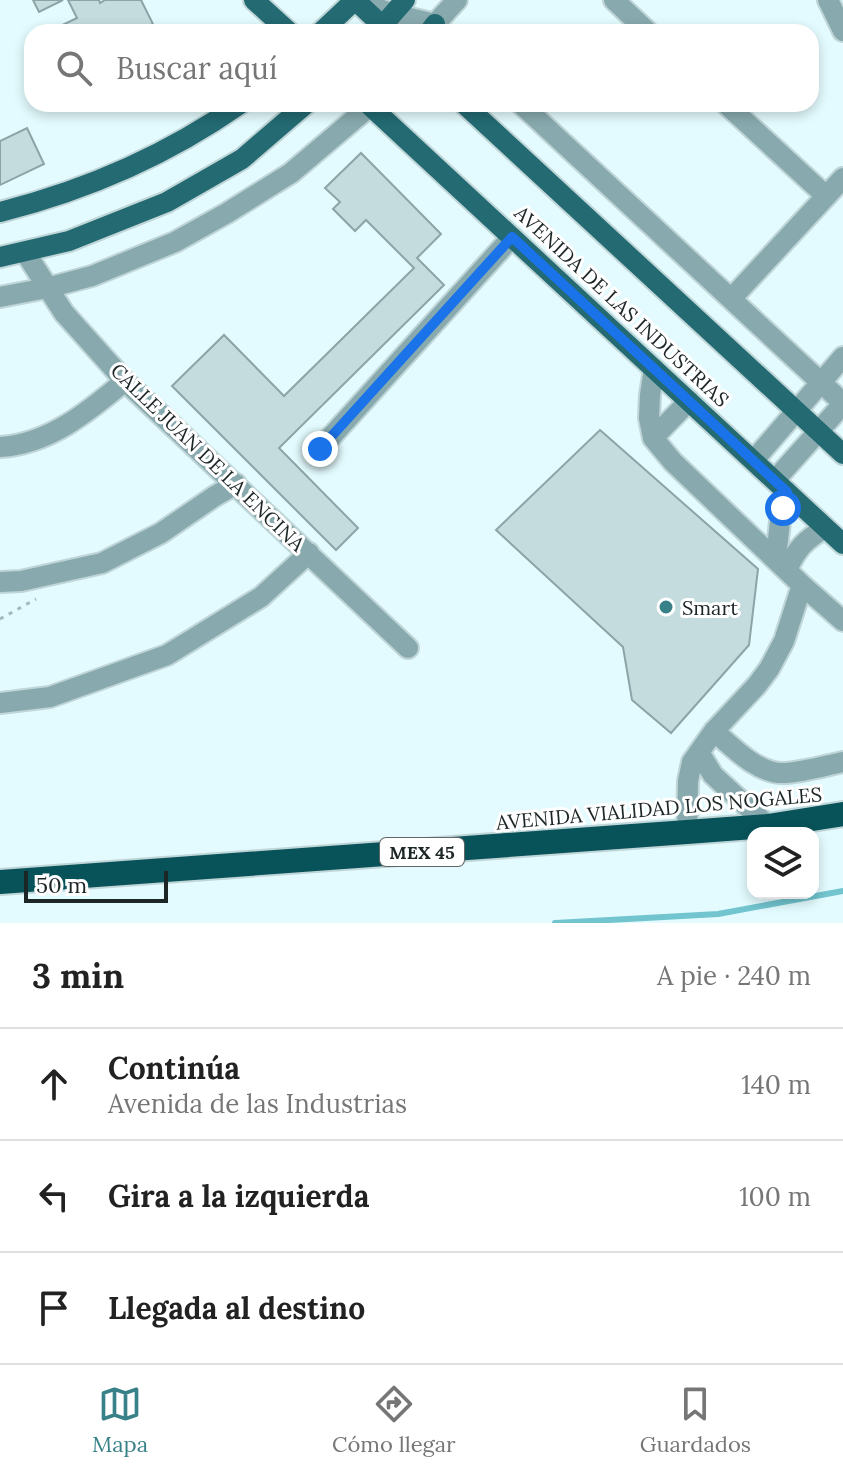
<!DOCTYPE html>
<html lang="es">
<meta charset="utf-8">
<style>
:root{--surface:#fff;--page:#f2f2f2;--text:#222;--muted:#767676;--line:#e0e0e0;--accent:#398189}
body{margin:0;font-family:Lora,serif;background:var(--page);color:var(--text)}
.controls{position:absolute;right:24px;bottom:24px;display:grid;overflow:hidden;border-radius:16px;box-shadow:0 4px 12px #0003}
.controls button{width:72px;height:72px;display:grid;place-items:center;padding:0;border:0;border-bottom:2px solid var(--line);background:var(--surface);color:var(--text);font:40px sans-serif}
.scale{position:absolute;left:24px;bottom:20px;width:144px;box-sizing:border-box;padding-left:8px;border:4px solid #1d2627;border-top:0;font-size:22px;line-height:28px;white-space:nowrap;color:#1d2627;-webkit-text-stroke:6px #fff;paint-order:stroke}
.stop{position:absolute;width:24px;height:24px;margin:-18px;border:6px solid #1a73e8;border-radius:50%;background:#fff}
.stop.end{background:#1a73e8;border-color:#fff;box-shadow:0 2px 8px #0008}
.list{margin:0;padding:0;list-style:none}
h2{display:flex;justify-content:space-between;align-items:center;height:104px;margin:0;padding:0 32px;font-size:34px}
h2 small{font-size:26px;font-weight:400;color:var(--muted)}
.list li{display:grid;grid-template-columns:52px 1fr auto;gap:24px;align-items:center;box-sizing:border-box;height:112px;padding:0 32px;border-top:2px solid var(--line)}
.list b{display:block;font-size:30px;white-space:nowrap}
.list p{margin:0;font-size:26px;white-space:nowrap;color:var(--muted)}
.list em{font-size:26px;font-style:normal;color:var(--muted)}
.icon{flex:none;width:44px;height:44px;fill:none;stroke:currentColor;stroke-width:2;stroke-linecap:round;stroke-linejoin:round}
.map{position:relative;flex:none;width:843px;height:923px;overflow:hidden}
.search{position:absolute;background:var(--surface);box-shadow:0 4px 12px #0003;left:24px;right:24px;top:24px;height:88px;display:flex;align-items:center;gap:20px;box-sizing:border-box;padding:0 28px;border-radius:24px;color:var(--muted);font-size:30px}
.sheet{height:440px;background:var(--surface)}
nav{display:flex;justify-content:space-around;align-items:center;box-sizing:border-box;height:112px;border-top:2px solid var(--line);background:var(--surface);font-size:22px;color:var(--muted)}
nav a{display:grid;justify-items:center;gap:4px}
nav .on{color:var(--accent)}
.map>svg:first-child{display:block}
</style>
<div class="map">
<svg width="843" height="923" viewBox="0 0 843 923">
<rect width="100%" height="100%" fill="#e3fbfe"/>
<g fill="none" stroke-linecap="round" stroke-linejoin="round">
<path stroke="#72c5cf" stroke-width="6" d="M555 923 718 914 843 891"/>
</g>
<path fill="#c5dcdf" stroke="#8da3a6" stroke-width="2" d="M33 0H63L39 12Z
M68 0H99L100 3 105 0H141L153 24 137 32H55L54 29 77 18Z
M27 128 44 164 0 185V141Z
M361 153 441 234 417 258 444 285 279 448 358 528 336 550 172 386 224 335 284 396 414 268 366 220 355 231 333 209 340 202 325 188Z
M600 430 758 569 749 645 671 733 632 700 623 647 496 530Z"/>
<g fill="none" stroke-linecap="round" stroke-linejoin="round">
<g stroke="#bfd5d7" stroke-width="24">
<path id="minor" d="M355 0 393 14 435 24 443 32
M614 0 648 32
M828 0 843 31
M435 24 457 0
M521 104 843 403
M726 104 826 196
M25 252 64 313 125 381 408 648
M0 297 47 288 92 276 175 242 227 213 291 173 370 106
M731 299 843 178
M654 369 650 395 649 418 653 438 673 462 802 585 784 641 769 669 757 685 714 731 692 762 688 781 687 832
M653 438 689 401
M0 447C50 444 89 411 125 381
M320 449 512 237
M754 460 843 357
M775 480 843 404
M776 559 780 521 787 492
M787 570C797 548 805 540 825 528
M0 582 21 581 102 563 161 533 215 496 236 484
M802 585 843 621
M0 703 50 697 167 655 261 597 309 553
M714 731C732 747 759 775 785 773 804 772 824 766 843 762
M699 752 713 775 768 826"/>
</g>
<g stroke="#bfd5d7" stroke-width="24">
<path id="major" d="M254 0 289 32
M355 0 389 32
M321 32 355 0
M377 32 405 0
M429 32 435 24
M368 104 843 544
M464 104 843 454
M0 212C87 190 166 156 240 104
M0 257 69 241 167 202 242 159 306 104"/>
</g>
<g stroke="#bfd5d7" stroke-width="28">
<path id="highway" d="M0 882 687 832 768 826 843 814"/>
</g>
<path stroke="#a4b7b9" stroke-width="3" stroke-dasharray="4 6" stroke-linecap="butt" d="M0 619 36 599"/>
<use href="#minor" stroke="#88aaae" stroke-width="20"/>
<use href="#major" stroke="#236a72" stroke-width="20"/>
<use href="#highway" stroke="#085259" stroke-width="24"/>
</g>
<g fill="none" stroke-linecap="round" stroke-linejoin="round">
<path stroke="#1a73e8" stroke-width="10" d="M320 449 512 237 787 492 783 508"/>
</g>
<circle fill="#398189" stroke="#fff" stroke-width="3" cx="666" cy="607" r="8"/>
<g text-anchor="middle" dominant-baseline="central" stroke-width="6" stroke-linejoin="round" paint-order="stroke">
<rect fill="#fff" stroke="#616768" stroke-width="2" x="380" y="838" width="84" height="28" rx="6"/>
<g font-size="18" font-weight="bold" fill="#1d2627">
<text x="422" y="852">MEX 45</text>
</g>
<g font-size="20" fill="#1d2627" stroke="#fff">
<text transform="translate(622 306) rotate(43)">AVENIDA DE LAS INDUSTRIAS</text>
<text transform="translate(208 457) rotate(44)">CALLE JUAN DE LA ENCINA</text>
<text transform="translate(659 808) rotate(-5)">AVENIDA VIALIDAD LOS NOGALES</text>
</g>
<g font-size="20" fill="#1d2627" stroke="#fff" text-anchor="start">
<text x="682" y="607">Smart</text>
</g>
</g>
</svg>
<div class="controls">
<button><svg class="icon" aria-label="layers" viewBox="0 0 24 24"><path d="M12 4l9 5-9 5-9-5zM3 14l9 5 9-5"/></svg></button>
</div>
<div class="scale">50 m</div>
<div class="stop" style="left:783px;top:508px"></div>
<div class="stop end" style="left:320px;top:449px"></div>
<div class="search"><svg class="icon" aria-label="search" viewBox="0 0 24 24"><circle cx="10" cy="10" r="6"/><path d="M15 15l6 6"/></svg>Buscar aquí</div>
</div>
<section class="sheet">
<h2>3 min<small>A pie · 240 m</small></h2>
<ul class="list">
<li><svg class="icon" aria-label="ahead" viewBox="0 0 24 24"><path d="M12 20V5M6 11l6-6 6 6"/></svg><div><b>Continúa</b><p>Avenida de las Industrias</p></div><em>140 m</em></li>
<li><svg class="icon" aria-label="left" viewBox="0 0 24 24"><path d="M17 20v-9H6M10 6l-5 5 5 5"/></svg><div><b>Gira a la izquierda</b></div><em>100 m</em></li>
<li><svg class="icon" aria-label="arrive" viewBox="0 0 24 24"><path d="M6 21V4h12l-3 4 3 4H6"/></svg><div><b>Llegada al destino</b></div></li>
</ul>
</section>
<nav>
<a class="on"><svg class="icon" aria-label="map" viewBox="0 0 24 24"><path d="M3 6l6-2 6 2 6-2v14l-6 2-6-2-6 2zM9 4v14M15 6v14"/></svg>Mapa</a>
<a><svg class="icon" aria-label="directions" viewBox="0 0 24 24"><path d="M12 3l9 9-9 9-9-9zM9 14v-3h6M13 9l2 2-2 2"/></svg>Cómo llegar</a>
<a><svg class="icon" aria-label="saved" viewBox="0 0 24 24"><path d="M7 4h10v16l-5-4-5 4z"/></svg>Guardados</a>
</nav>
